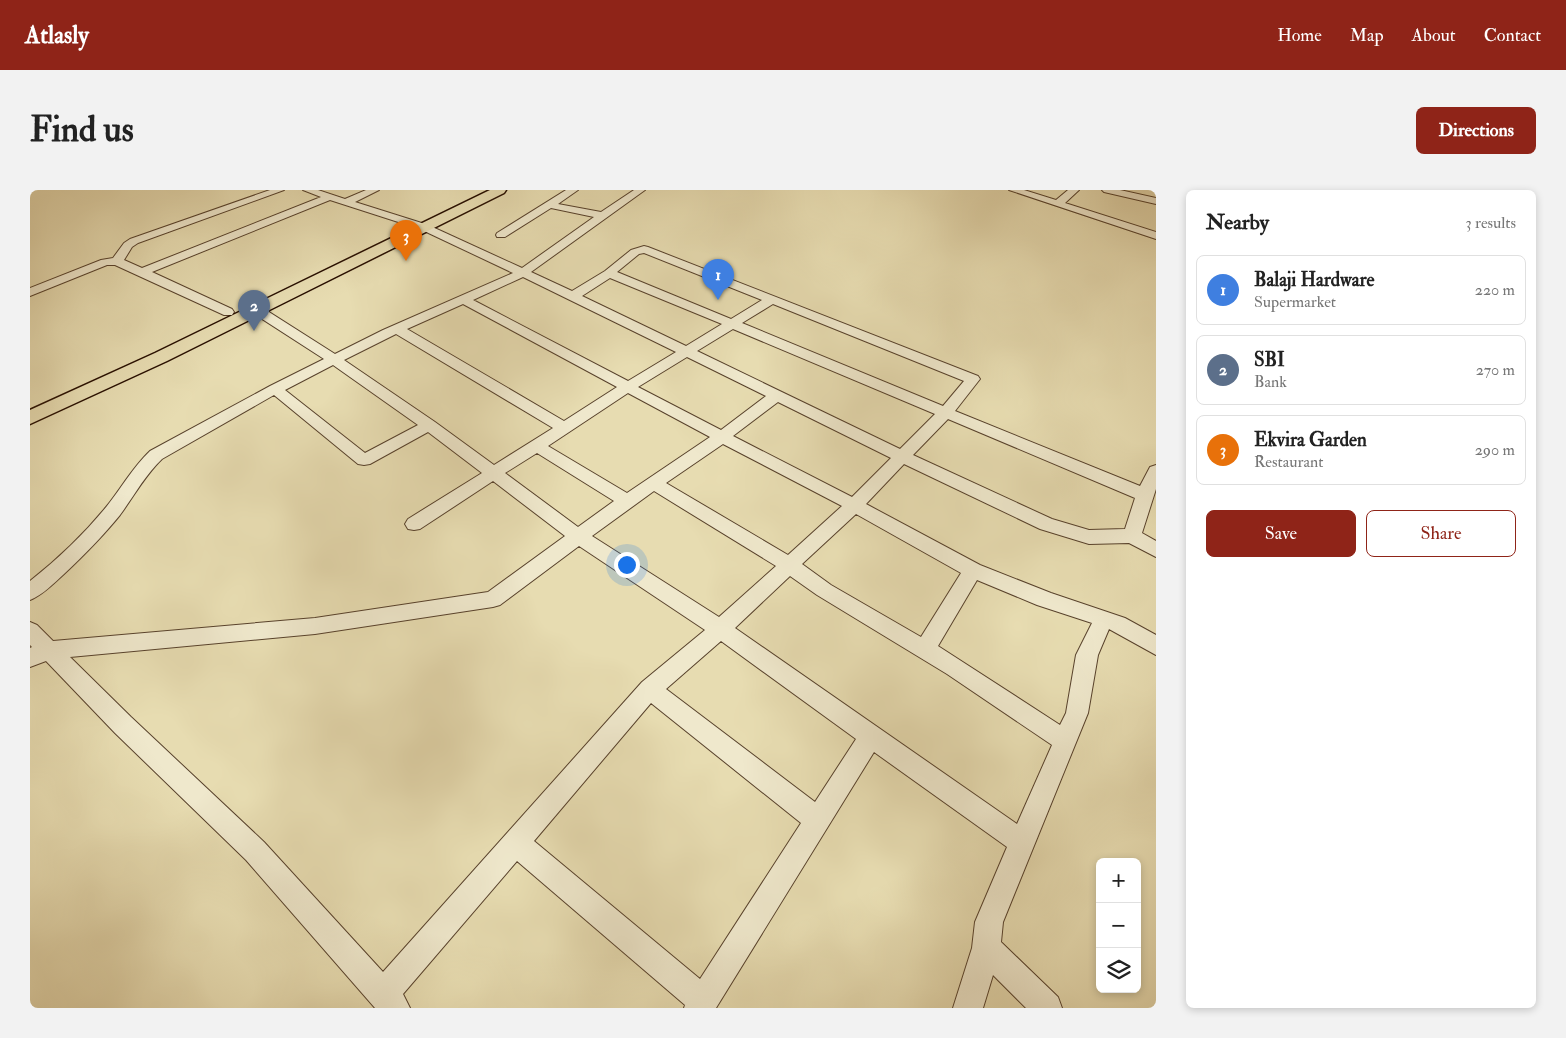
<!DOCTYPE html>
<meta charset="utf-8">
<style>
:root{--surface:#fff;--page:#f2f2f2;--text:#222;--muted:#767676;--line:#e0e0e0;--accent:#8f2418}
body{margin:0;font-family:"IM FELL Double Pica",serif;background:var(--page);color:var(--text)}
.controls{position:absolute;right:15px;bottom:15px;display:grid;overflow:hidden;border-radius:8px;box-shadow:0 2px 8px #0003}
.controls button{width:45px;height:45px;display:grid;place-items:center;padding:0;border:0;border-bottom:1px solid var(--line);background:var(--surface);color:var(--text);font:25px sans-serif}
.you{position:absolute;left:596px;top:374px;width:18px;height:18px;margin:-12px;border:4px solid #fff;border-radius:50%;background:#1a73e8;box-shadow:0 0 0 8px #1a73e833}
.badge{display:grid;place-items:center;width:32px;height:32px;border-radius:50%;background:var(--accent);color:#fff;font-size:16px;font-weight:700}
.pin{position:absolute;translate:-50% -41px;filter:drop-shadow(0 1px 2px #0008)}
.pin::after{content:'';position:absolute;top:26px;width:18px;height:15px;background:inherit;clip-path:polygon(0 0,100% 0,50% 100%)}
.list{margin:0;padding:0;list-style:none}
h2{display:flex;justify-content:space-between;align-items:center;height:65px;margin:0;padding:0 20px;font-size:21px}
h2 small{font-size:16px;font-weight:400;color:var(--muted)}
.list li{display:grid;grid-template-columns:32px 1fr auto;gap:15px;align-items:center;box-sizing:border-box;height:70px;margin:0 10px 10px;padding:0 10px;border:1px solid var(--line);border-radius:8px}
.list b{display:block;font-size:19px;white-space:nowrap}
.list p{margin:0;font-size:16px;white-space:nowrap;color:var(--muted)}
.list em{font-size:16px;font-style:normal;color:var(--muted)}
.actions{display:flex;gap:10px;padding:15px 20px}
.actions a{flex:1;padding:11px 0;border:1px solid var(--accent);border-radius:8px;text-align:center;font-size:18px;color:var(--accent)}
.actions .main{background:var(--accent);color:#fff}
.icon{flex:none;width:28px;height:28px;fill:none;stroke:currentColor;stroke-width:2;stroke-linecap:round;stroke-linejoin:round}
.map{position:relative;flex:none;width:1126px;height:818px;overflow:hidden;border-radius:8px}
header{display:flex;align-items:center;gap:30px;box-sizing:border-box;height:70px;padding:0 25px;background:var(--accent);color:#fff}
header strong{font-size:24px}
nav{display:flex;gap:28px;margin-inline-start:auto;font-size:18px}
.intro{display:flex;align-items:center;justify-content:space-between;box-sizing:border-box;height:120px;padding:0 30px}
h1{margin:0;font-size:35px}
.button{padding:12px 22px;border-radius:8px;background:var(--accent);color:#fff;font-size:18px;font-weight:700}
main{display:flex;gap:30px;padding:0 30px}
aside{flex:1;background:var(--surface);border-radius:8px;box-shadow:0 2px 8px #0003}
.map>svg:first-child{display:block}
</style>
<header>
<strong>Atlasly</strong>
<nav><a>Home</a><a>Map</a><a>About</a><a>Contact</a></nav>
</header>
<div class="intro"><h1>Find us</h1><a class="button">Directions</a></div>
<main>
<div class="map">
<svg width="1126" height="818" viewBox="0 0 1126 818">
<rect width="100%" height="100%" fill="#e7dcb1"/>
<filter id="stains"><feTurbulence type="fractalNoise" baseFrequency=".004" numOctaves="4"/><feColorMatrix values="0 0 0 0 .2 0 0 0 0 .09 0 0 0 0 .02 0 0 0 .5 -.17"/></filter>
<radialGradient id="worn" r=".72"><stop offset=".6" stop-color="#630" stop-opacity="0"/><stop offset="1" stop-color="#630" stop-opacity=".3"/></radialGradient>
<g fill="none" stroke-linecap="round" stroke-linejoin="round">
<g stroke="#58422c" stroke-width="2">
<path id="minor" d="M240 0H254L108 53 102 57 94 70 112 78 291 7 273 0H288L315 9 336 0H349L325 12 398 35 492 78 564 27 521 18 475 47H467L466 45 467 43 536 0H548L528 14 571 22 604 0H615L501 82 542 101 575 81 601 60 614 56 618 57 948 186 950 189 925 221 1110 296 1120 277 1126 275V299L1112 343 1126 351V367L1099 353 1059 354 1010 339 874 274 836 314 950 375 1021 403 1095 428 1126 445V465L1079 439 1068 465 1058 523 973 732 971 752 1028 807 1032 818H996L963 785 953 818H923L942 758 945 732 977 657 844 562 686 818H654L655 815 487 671 373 804 380 818H345L216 670 85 543 16 471 0 477V458L2 457 0 455V432L7 435 23 451 285 428 458 402 535 346 463 291 390 339 384 340 378 339 375 334 378 329 452 283 398 242 340 274 334 275 328 274 244 205 132 269C115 285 104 306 90 325 73 346 53 366 34 384 24 393 13 405 0 410V391C28 369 55 343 77 316 92 297 103 277 120 261L240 196 294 169 212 116 210 113 212 110H220L305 164 353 140 483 83 390 39 300 10 122 82 202 119 204 122 202 125H194L85 75H77L0 106V98L71 70 83 68 94 53 100 49ZM614 63 732 110 701 129 587 82 609 64ZM493 87 646 162 598 191 443 110ZM580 88 692 134 656 156 552 106ZM433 114 587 197 534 231 377 139ZM743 114 934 191 913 216 712 133ZM703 139 905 224 870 259 667 161ZM366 144 523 238 464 275 405 232 314 170ZM657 167 736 206 691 240 608 197ZM303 175 388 235 335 263 255 200ZM598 203 680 247 597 303 518 256ZM748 212 861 268 822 307 703 246ZM918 229 1105 308 1095 339 1059 340 1022 329 883 265ZM693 254 812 316 758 365 636 293ZM507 263 584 311 548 337 475 283ZM624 301 746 376 689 427 562 346ZM826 324 931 383 891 447 801 395 772 374ZM549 356 675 440 612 492 353 782 234 652 101 527 40 467 285 444 463 417 470 415ZM760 386 787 405 917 484 1022 555 987 634 705 438ZM947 390 1007 415 1062 433 1046 465 1036 523 1030 535 908 456ZM691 451 826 549 785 612 636 499ZM621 513 771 633 670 789 504 651Z
M979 0H994L1026 10 1038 0H1049L1035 13 1126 42V49Z
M1072 0H1090L1126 8V14L1074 2Z"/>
</g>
<g stroke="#280f00" stroke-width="3">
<path id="major" d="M460 0H476L474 3 137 171 0 234V220L125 163Z"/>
</g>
<use href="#minor" fill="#efe8cc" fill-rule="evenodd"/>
<use href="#major" fill="#e7dcb1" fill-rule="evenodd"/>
</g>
<rect width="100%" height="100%" filter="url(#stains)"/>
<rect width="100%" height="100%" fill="url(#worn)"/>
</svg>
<div class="controls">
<button>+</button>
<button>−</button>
<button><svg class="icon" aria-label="layers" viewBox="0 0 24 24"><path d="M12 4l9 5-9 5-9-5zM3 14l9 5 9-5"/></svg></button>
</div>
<div class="you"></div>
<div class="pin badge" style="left:688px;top:110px;background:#3f7fe0">1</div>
<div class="pin badge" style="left:224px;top:141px;background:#5c6f8a">2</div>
<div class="pin badge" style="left:376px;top:71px;background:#e8710a">3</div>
</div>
<aside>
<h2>Nearby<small>3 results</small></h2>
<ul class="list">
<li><span class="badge" style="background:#3f7fe0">1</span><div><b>Balaji Hardware</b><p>Supermarket</p></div><em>220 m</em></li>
<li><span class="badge" style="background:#5c6f8a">2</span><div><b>SBI</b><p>Bank</p></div><em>270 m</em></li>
<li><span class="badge" style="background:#e8710a">3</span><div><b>Ekvira Garden</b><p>Restaurant</p></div><em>290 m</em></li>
</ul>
<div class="actions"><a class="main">Save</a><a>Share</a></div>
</aside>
</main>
